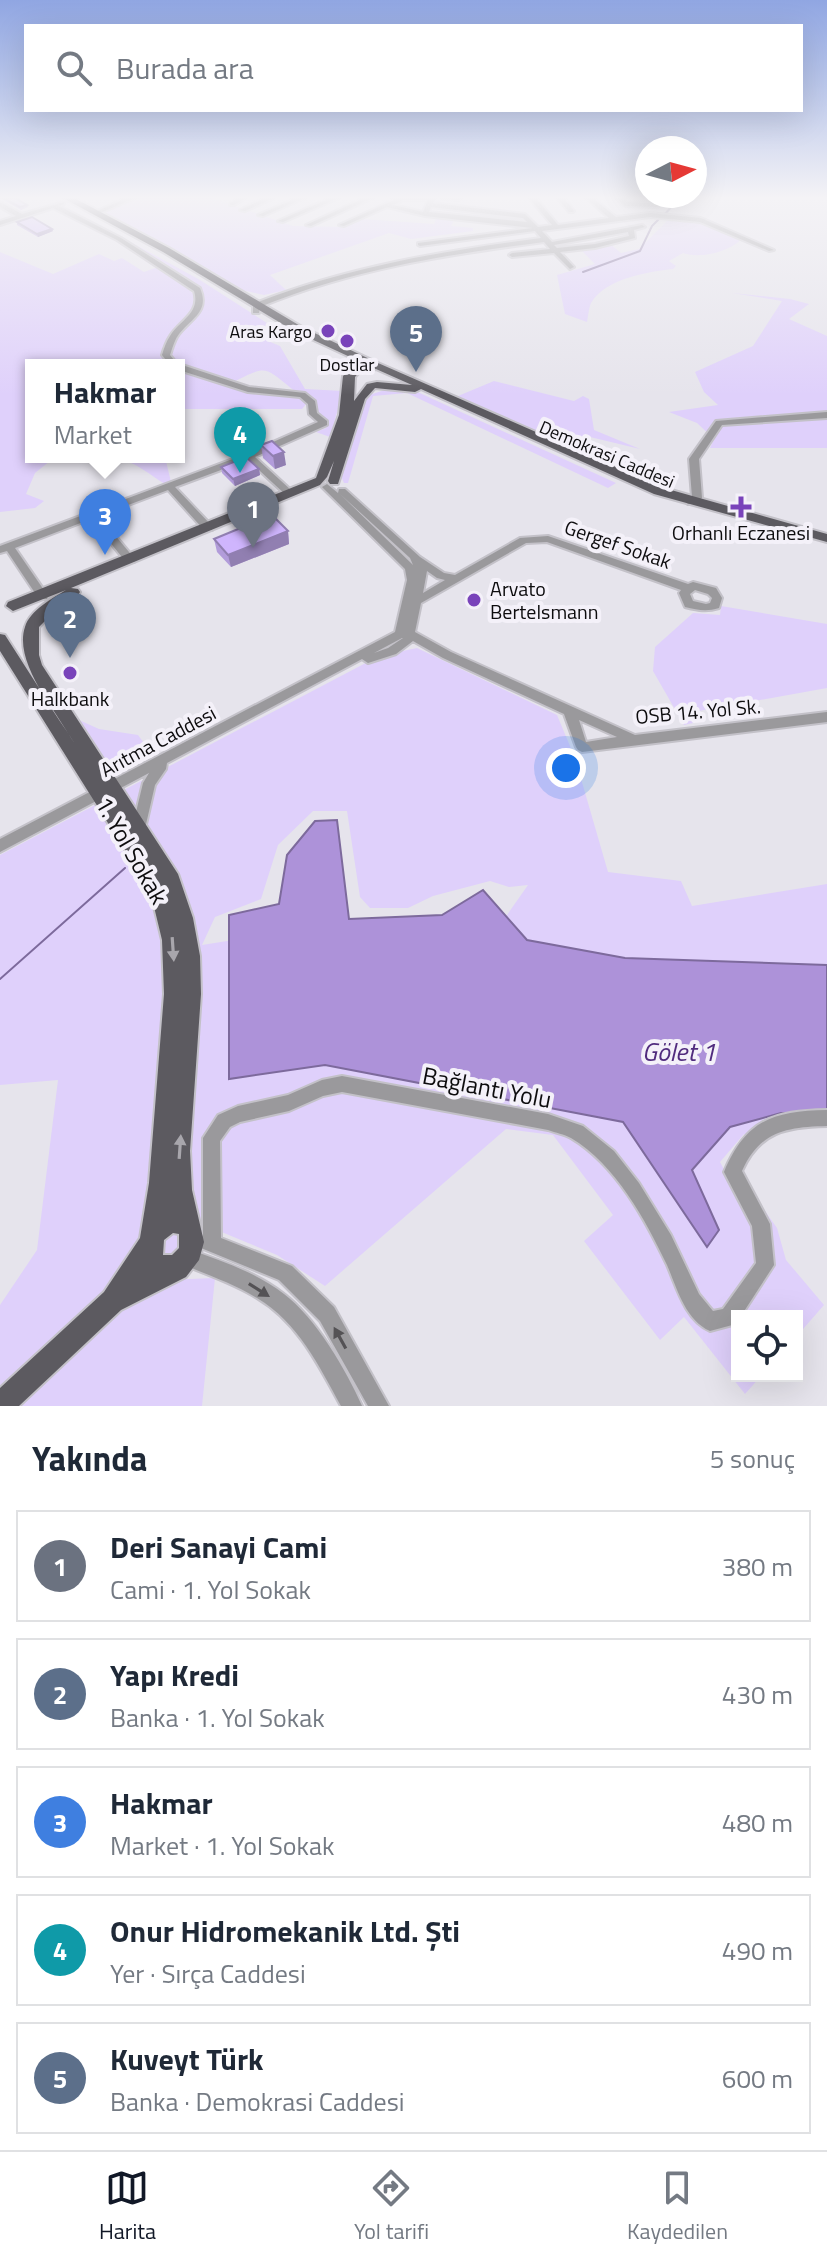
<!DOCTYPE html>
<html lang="tr">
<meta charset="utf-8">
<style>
:root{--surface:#fff;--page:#f6f6f7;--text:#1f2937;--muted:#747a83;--line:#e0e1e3;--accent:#111827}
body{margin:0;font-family:"Titillium Web",sans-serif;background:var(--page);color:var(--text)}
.controls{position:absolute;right:24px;bottom:24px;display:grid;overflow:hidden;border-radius:0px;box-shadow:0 8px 32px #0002}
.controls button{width:72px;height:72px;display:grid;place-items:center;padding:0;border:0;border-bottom:2px solid var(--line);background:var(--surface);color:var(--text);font:40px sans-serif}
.compass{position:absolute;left:635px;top:136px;width:72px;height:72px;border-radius:50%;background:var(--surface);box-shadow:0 8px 32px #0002;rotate:84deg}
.you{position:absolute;left:566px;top:768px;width:28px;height:28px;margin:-20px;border:6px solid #fff;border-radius:50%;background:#1a73e8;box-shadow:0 0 0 12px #1a73e833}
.badge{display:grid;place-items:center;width:52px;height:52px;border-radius:50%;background:var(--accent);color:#fff;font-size:26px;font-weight:700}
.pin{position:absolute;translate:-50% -66px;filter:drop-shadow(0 2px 4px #0008)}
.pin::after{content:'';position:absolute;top:42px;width:28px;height:24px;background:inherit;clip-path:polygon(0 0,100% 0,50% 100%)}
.popup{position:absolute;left:25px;top:359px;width:160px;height:104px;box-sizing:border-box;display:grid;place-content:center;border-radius:0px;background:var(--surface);filter:drop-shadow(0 2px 6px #0005);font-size:26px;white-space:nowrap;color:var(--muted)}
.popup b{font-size:30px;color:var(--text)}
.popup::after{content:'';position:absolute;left:50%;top:100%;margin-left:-16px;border:16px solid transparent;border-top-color:var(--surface)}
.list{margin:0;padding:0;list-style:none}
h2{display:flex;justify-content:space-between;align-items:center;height:104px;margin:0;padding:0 32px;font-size:34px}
h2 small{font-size:26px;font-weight:400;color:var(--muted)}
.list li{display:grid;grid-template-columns:52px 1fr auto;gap:24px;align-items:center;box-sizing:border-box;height:112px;margin:0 16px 16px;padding:0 16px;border:2px solid var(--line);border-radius:0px}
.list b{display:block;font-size:30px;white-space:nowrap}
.list p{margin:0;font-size:26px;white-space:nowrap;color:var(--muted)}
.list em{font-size:26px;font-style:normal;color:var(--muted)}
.icon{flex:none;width:44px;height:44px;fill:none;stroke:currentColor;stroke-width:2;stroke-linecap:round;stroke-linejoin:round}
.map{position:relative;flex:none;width:827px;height:1406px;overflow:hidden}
.search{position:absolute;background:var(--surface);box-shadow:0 8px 32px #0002;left:24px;right:24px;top:24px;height:88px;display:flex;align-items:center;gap:20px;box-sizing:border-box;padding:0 28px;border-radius:0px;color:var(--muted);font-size:30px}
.sheet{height:744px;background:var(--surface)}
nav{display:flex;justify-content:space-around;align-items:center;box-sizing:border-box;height:112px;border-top:2px solid var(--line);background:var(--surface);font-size:22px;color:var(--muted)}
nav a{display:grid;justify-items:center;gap:4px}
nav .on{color:var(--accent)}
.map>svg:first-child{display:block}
</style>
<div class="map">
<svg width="827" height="1406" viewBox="0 0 827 1406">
<rect width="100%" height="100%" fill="#e6e4ec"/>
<path fill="#dfd0fb" d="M136 198H212L293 226 343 227 361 219 434 224 437 217 455 218 451 226 473 228V231L411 239 389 233 270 275 286 290 264 295 242 290 102 213Z
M671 217 700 222 742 239C728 252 701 259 683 253L669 261 676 266 673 269C648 272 606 278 591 303 589 307 588 317 587 322L565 314 557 275 595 264 580 249 610 244 621 253 639 249Z
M127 240 200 280 284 334 268 341 280 346 305 389 343 391 330 437 316 432 326 428 329 422 319 414 314 400C307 393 299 394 292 389 263 365 266 366 231 383L176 363 169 354 178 335 204 305 202 290 139 251Z
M0 252 53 274 99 254 114 261 122 258 144 272 158 267 184 284 197 298C194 315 170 334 162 355L169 365H31V457H55L35 473 26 494 44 501 35 508 0 512Z
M732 293 790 299 809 304 789 319 827 336V448H710L714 439 697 423 669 412 718 405 704 392 695 372 753 346 782 301Z
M179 370 237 389 299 397 307 403 302 409H179Z
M494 381 574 401 583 396 589 399 594 430 640 449 590 437 557 440 458 396Z
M391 388 411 389 616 483 608 488 407 393 373 396 348 483H344L341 476 366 396Z
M69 457H165L171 482 165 484C150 475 131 458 113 459 93 459 90 464 69 457Z
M721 606 827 624V688L693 712V723L684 725 653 671 655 647 693 613 720 615Z
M417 648 557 715 575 758 608 872 681 881 692 906 827 884V1010L486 945 528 885 509 887 490 881 433 896 408 908H370L360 897 347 811H313L278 845 261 899 215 917 202 945 246 938 827 1065 779 1130 752 1147 744 1134 720 1162 751 1220 765 1211 777 1228 786 1260 824 1305 797 1336V1316H737V1376H761L745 1394 684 1317 660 1340 584 1241 613 1215 553 1135 506 1129 325 1286 277 1255 195 1221 164 1280 215 1278 202 1406H0V1305L37 1250 58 1080 0 1085V855L379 656Z
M79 720 99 729 138 735 149 750 111 770Z"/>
<path fill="#ad92d9" stroke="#7d6a9c" stroke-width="2" d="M337 820 349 919 442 915 483 890 527 940 625 958 827 965V1115L781 1113 730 1127 692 1170 719 1230 707 1247 623 1122 325 1065 229 1079V915L279 904 287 855 315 821Z"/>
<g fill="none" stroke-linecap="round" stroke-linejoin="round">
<path stroke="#7d6a9c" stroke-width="2" d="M665 214 673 205 672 198
M583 272 640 251 652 226 661 217
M0 979 125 868"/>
<g stroke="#c3c1c8" stroke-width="4">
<path id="minor" d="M126 198H135L100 213 95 212Z
M238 198H246L234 205H230V203Z
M265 198H274L245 211 240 210Z
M296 198H305L263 216 258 215Z
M330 198H339L283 222 278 221Z
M364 198H373L311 226 306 225Z
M392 198H436L433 203 525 214 538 227 552 225 529 198H536L558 225 609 218 586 198H593L616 217 650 213 701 218 774 250 769 251 700 222 650 217 542 231 552 242 642 225 645 227 634 230 635 238 595 248 560 252 574 267 570 269 554 253 512 257 509 255 512 253 550 249 544 242C445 255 353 269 260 307L259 313H253V304C346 267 442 251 541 238L535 231 420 246 418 245V243L532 228 425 216 387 207 344 226 339 225 394 200ZM403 200H428L423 212 393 205ZM431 207 523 218 527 222 429 212ZM628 232 629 236 595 244 557 248 554 245Z
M442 198H461L458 200Z
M557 198H564L574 211 573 212H569Z
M616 198H623L627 202 657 203 660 205 657 207 625 206Z
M0 202 22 214 64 202V204L59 206 121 238 200 288C210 311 192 318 179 334 175 339 173 346 171 352L170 355 178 365H182L249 387 305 393 315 401 317 413 327 421V425L255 457 292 491V495H286L248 460 175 487 212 526V530H204L168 490 99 516 134 558 135 560 134 562H126L91 519 15 548 48 596 47 599H39L7 551 0 553V546L246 454 318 422 309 414 308 404 300 397 248 392 179 370V365H170L162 355C164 348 166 342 170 336 180 320 201 313 194 291L117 240 53 208 0 225V221L16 216 0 207Z
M827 412V418L722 425 699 459 702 498 694 504H688L686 502 692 497 689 459 716 421Z
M327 484 338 493 339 489H345L420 557 444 573 455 575 520 538 548 536 688 584 693 582 716 588 722 598 719 608C706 612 698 610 685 607L679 593 681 590 547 542 526 543 421 603 415 632 451 652 635 735 827 712V722L582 752 578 750 576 747 564 714 443 658 413 641 396 654 368 663 362 659 167 763 166 769 155 785 144 833 139 835 134 833 132 829 143 783 149 773 0 852V839L395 632 407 580 405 569 324 489 322 487ZM340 494 410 558 413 565ZM427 571 437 578 445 580 423 593ZM695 590 708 594 712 598 710 603 706 604 693 601 690 594ZM403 638 388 648 374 653 402 638ZM579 720 617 737 586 742Z
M342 1076 548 1114 583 1126 614 1151 639 1183 671 1235 699 1294 713 1311 723 1309 756 1263 752 1226 724 1172C746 1120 773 1111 827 1110V1126C787 1127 760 1131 742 1171L770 1224 774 1265 741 1316H737L736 1324 710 1331C685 1320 677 1288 667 1265 645 1219 616 1165 571 1138 564 1134 556 1133 548 1130L342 1092 323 1096 289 1111 240 1122 230 1127 220 1141 221 1238 292 1266 334 1307 389 1406H368L320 1321 279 1280 201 1248 198 1242 203 1235V1138L218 1115 238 1106 288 1095 322 1080Z
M188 1249C221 1261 256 1272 284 1294 315 1317 347 1371 362 1406H341C319 1366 298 1322 257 1298 233 1283 207 1275 182 1264L179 1258 182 1252Z"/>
</g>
<g stroke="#c3c1c8" stroke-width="4">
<path id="major" d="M63 198H74L169 248 302 327 378 363 664 488 827 534V542L654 494 421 389 415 392 375 388 365 399 338 484H330L328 481 334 461 327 477 320 485 71 588 78 589 80 592 78 595 55 611 39 627V655L42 665 178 874 193 918 200 956 201 994 190 1151 192 1190 204 1242 199 1260 186 1277 121 1310 19 1406H0V1388L104 1292 140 1238 149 1183 164 994 162 940 150 890 0 651V634L5 635 75 744C57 714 13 662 25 627 30 610 53 598 66 590L13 611 6 606 8 602 316 478 339 415 343 376 354 365 363 363 294 331 163 252ZM376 369 412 385 377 382 367 384 354 401 355 377 361 370ZM173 1233 179 1234V1248L172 1255H163L164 1240Z"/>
</g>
<use href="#minor" fill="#9a999c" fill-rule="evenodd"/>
<use href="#major" fill="#5c5a60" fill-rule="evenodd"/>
</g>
<path fill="#b29cda" d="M0 198H15L27 205 28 207 21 210Z
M17 222 53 231 38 237 17 225Z
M261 445 286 465 275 469 263 458Z
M221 467 259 469 260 475 235 486 222 473Z
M288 531 289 544 231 567 217 552 214 539Z"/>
<path fill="#917fb1" d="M52 229 53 231 38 237 37 234Z
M284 452 286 465 275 469 273 456Z
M259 469 260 475 235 486 233 479Z
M288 531 289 544 231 567 228 555Z"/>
<path fill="#cfb5fd" stroke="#917fb1" stroke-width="2" d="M3 198H15L27 205 20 207Z
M32 217 52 229 37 234 17 222Z
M272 441 284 452 273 456 261 445Z
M246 457 259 469 233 479 221 467Z
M272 515 288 531 228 555 214 539Z"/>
<defs><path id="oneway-solid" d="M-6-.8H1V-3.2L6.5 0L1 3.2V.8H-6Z" transform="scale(2)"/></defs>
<g fill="#a8a6ac">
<use href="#oneway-solid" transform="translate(173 949) rotate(86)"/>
<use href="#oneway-solid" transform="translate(180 1147) rotate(-86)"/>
</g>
<g fill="#545255">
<use href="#oneway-solid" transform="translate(259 1290) rotate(32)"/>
<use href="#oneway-solid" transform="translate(340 1338) rotate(-119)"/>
</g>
<linearGradient id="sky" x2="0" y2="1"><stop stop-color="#90a6e2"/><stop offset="0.5" stop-color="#f4f3f6"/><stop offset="1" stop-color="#f4f3f6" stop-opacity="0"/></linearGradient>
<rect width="827" height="395" fill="url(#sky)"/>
<g fill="#7943ba" stroke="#f4f1f9" stroke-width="3">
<circle cx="328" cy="331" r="8"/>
<circle cx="347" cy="341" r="8"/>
<path d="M737 495h8v8h8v8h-8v8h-8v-8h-8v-8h8z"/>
<circle cx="474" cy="600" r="8"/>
<circle cx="70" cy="673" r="8"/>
</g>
<g text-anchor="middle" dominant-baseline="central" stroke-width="8" stroke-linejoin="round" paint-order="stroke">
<g font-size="18" fill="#0d0c0e" stroke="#f4f1f9" text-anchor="end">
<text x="312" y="331">Aras Kargo</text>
<text x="347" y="364" text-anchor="middle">Dostlar</text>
</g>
<g font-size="18" fill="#0d0c0e" stroke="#f4f1f9">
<text transform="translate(607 454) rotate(23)">Demokrasi Caddesi</text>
</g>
<g font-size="20" fill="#0d0c0e" stroke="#f4f1f9">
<text x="741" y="532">Orhanlı Eczanesi</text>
<text x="490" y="588" text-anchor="start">Arvato<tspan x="490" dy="23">Bertelsmann</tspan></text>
<text x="70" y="698">Halkbank</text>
</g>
<g font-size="20" fill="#0d0c0e" stroke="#f4f1f9">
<text transform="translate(618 544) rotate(19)">Gergef Sokak</text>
<text transform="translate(698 711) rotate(-5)">OSB 14. Yol Sk.</text>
<text transform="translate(158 741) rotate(-28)">Arıtma Caddesi</text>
</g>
<g font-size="24" fill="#0d0c0e" stroke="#f4f1f9">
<text transform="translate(132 850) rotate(60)">1. Yol Sokak</text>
<text transform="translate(487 1087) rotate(11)">Bağlantı Yolu</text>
</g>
<g font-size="26" font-style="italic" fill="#512c7e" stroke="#f4f1f9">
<text x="679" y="1051">Gölet 1</text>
</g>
</g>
</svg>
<div class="controls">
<button><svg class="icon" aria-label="locate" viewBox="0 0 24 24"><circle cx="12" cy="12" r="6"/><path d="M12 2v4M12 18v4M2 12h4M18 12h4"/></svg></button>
</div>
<svg class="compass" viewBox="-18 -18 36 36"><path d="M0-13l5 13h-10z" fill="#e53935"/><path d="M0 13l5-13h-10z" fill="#747a83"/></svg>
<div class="you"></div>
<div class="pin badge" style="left:253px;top:548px;background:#6b7280">1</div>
<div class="pin badge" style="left:70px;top:658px;background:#5c6f8a">2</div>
<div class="pin badge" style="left:105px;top:555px;background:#3f7fe0">3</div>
<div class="popup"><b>Hakmar</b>Market</div>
<div class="pin badge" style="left:240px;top:473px;background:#0f9aa8">4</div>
<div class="pin badge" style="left:416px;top:372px;background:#5c6f8a">5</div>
<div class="search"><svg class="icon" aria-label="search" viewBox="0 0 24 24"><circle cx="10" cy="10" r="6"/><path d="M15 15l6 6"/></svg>Burada ara</div>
</div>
<section class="sheet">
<h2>Yakında<small>5 sonuç</small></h2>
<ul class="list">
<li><span class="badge" style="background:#6b7280">1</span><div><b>Deri Sanayi Cami</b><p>Cami · 1. Yol Sokak</p></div><em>380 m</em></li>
<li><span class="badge" style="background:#5c6f8a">2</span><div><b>Yapı Kredi</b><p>Banka · 1. Yol Sokak</p></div><em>430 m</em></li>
<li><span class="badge" style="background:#3f7fe0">3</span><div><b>Hakmar</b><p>Market · 1. Yol Sokak</p></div><em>480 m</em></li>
<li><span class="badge" style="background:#0f9aa8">4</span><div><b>Onur Hidromekanik Ltd. Şti</b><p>Yer · Sırça Caddesi</p></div><em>490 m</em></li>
<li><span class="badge" style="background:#5c6f8a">5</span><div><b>Kuveyt Türk</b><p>Banka · Demokrasi Caddesi</p></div><em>600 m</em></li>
</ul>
</section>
<nav>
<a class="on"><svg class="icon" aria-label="map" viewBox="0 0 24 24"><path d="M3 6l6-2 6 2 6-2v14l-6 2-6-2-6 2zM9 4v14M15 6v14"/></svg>Harita</a>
<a><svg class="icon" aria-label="directions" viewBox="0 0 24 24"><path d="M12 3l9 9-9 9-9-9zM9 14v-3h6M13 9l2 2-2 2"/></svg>Yol tarifi</a>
<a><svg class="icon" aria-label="saved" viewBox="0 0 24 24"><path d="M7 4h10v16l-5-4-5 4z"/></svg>Kaydedilen</a>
</nav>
